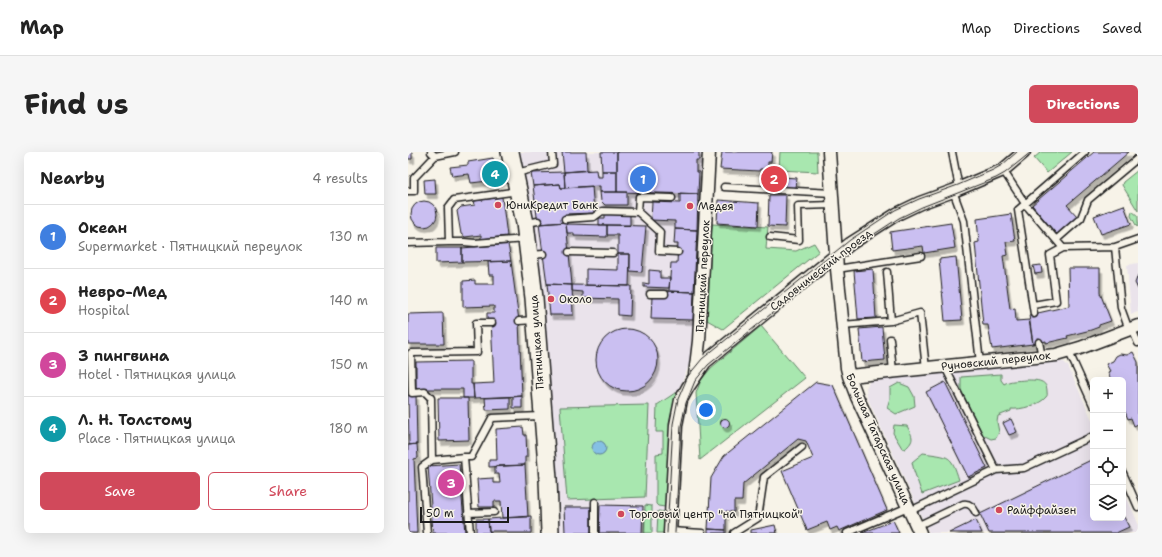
<!DOCTYPE html>
<meta charset="utf-8">
<style>
:root{--surface:#fff;--page:#f6f6f6;--text:#222;--muted:#767676;--line:#e0e0e0;--accent:#d1495b}
body{margin:0;font-family:"Shantell Sans",sans-serif;background:var(--page);color:var(--text)}
.controls{position:absolute;right:12px;bottom:12px;display:grid;overflow:hidden;border-radius:6px;box-shadow:0 4px 16px #0002}
.controls button{width:36px;height:36px;display:grid;place-items:center;padding:0;border:0;border-bottom:1px solid var(--line);background:var(--surface);color:var(--text);font:20px sans-serif}
.scale{position:absolute;left:12px;bottom:10px;width:89px;box-sizing:border-box;padding-left:4px;border:2px solid #1c1c1c;border-top:0;font-size:11px;line-height:14px;white-space:nowrap;color:#1c1c1c;-webkit-text-stroke:3px #f7f3e8;paint-order:stroke}
.you{position:absolute;left:298px;top:258px;width:14px;height:14px;margin:-10px;border:3px solid #fff;border-radius:50%;background:#1a73e8;box-shadow:0 0 0 6px #1a73e833}
.badge{display:grid;place-items:center;width:26px;height:26px;border-radius:50%;background:var(--accent);color:#fff;font-size:13px;font-weight:700}
.pin{position:absolute;translate:-50% -50%;border:2px solid #fff;box-shadow:0 1px 4px #0006}
.list{margin:0;padding:0;list-style:none}
h2{display:flex;justify-content:space-between;align-items:center;height:52px;margin:0;padding:0 16px;font-size:17px}
h2 small{font-size:13px;font-weight:400;color:var(--muted)}
.list li{display:grid;grid-template-columns:26px 1fr auto;gap:12px;align-items:center;box-sizing:border-box;height:64px;padding:0 16px;border-top:1px solid var(--line)}
.list b{display:block;font-size:15px;white-space:nowrap}
.list p{margin:0;font-size:13px;white-space:nowrap;color:var(--muted)}
.list em{font-size:13px;font-style:normal;color:var(--muted)}
.actions{display:flex;gap:8px;padding:12px 16px}
.actions a{flex:1;padding:9px 0;border:1px solid var(--accent);border-radius:6px;text-align:center;font-size:14px;color:var(--accent)}
.actions .main{background:var(--accent);color:#fff}
.icon{flex:none;width:22px;height:22px;fill:none;stroke:currentColor;stroke-width:2;stroke-linecap:round;stroke-linejoin:round}
.map{position:relative;flex:none;width:730px;height:381px;overflow:hidden;border-radius:6px}
header{display:flex;align-items:center;gap:24px;box-sizing:border-box;height:56px;padding:0 20px;background:var(--surface);border-bottom:1px solid var(--line)}
header strong{font-size:19px}
nav{display:flex;gap:22px;margin-inline-start:auto;font-size:14px}
.intro{display:flex;align-items:center;justify-content:space-between;box-sizing:border-box;height:96px;padding:0 24px}
h1{margin:0;font-size:28px}
.button{padding:10px 18px;border-radius:6px;background:var(--accent);color:#fff;font-size:14px;font-weight:700}
main{display:flex;gap:24px;padding:0 24px}
aside{flex:1;background:var(--surface);border-radius:6px;box-shadow:0 4px 16px #0002}
.map>svg:first-child{display:block}
</style>
<header>
<strong>Map</strong>
<nav><a>Map</a><a>Directions</a><a>Saved</a></nav>
</header>
<div class="intro"><h1>Find us</h1><a class="button">Directions</a></div>
<main>
<aside>
<h2>Nearby<small>4 results</small></h2>
<ul class="list">
<li><span class="badge" style="background:#3f7fe0">1</span><div><b>Океан</b><p>Supermarket · Пятницкий переулок</p></div><em>130 m</em></li>
<li><span class="badge" style="background:#e0444e">2</span><div><b>Невро-Мед</b><p>Hospital</p></div><em>140 m</em></li>
<li><span class="badge" style="background:#d1479c">3</span><div><b>3 пингвина</b><p>Hotel · Пятницкая улица</p></div><em>150 m</em></li>
<li><span class="badge" style="background:#0f9aa8">4</span><div><b>Л. Н. Толстому</b><p>Place · Пятницкая улица</p></div><em>180 m</em></li>
</ul>
<div class="actions"><a class="main">Save</a><a>Share</a></div>
</aside>
<div class="map">
<svg width="730" height="381" viewBox="0 0 730 381">
<defs>
<filter id="shadow"><feDropShadow dx="2.5" dy="4.5" stdDeviation="0" flood-color="#0004"/></filter>
</defs>
<rect width="100%" height="100%" fill="#f7f3e8"/>
<filter id="ink" filterUnits="userSpaceOnUse"><feTurbulence type="fractalNoise" baseFrequency=".025" numOctaves="2"/><feDisplacementMap in="SourceGraphic" scale="8" xChannelSelector="R" yChannelSelector="G"/><feConvolveMatrix kernelMatrix="1 2 1 2 8 2 1 2 1" color-interpolation-filters="sRGB"/></filter>
<g filter="url(#ink)">
<path fill="#eae3eb" d="M112 0H295L286 201 267 246 262 272 256 381H148L121 62 123 56 119 38 115 36 111 15 114 10Z
M730 111V160L723 162 719 113Z
M650 209 656 210 660 214 685 270V366H715V337L730 371V381H521L459 245 458 236 460 232 462 229 467 227Z"/>
<path fill="#a8e7af" stroke="#628266" d="M372 0H409L410 20 371 18Z
M633 0H664L639 21 626 6Z
M730 18V59L714 33 715 30Z
M724 59 730 64V74L729 75 723 64Z
M304 72 360 75 358 97 388 99 406 91 411 99 315 177 299 168Z
M353 174 397 226 292 308 288 241 293 228 303 216Z
M593 222V228L596 232C602 228 610 229 617 228 626 228 639 227 639 239 639 242 640 243 638 245 632 253 612 258 603 257V259L590 264 589 270 591 280 588 286 583 287 575 283 553 238V225Z
M491 231 501 235 506 244 507 254 488 262 479 256 482 246V236Z
M267 241H269L267 246 262 272 257 355 250 354 248 352V302L255 301V280H248L249 253Z
M241 253 237 345 159 348 152 255Z
M486 273 499 274C505 285 507 288 497 297L494 296 485 281Z
M515 301C542 305 543 302 551 328L514 342 506 319 504 310Z
M237 353 244 354V381H236Z
M250 359 257 360 256 381H249Z"/>
<path fill="#85c0e4" stroke="#5b7e94" d="M184 296a7 7 0 1 1 14 0a7 7 0 1 1-14 0Z"/>
<path fill="#cabff1" stroke="#1c1c1c" filter="url(#shadow)" d="M0 0H4V7H0Z
M154 0H178L179 18 156 20Z
M193 0H209V19H194Z
M209 0H291V8H288V20H291L290 42 209 40Z
M314 0H364L363 10H360V17H352L351 19 312 17Z
M686 0H721L659 53 670 65 649 83 624 53Z
M85 6 88 19H87L89 28 63 31 61 22 44 24 42 15 60 13V10Z
M188 18 189 25H194V19H209V40H192V34L157 36 156 20Z
M156 20 157 36H153L152 32 125 34 123 21Z
M358 24 389 26 388 36 357 35Z
M27 27 28 42H17L16 28Z
M152 32 153 36 184 34 186 61 157 62 158 70 130 72 125 34Z
M192 40H219V53H197L193 49Z
M272 41 290 42 289 78 267 77V69L243 68 244 50 272 51Z
M361 43H378L377 75 360 74Z
M94 45 99 84 73 87V83L57 85 53 82 49 59 53 55 67 53 66 49Z
M310 48 351 51 350 74 309 71Z
M3 62a13 13 0 1 1 26 0a13 13 0 1 1-26 0Z
M716 53 723 72 693 82 686 64Z
M197 62H222V73H191V66H197Z
M603 62 607 89 598 90 600 103 595 104 602 157 607 156 608 169 621 168 625 192 584 197 580 173H575L567 91 571 90 569 67Z
M158 70 164 133 139 132 131 72Z
M543 71 547 96 516 101 515 94 484 98 482 80Z
M158 72 199 73V85L166 84V81H159Z
M199 73 238 74 234 120 222 119V102H210V83H199Z
M267 77 289 78 286 140 261 139 263 111H269L270 92H266Z
M100 92 103 109 54 110V96Z
M28 96H54V110L28 111Z
M210 102H222L221 134 178 133V117L210 118Z
M548 105 554 168 537 169 531 107Z
M103 109 111 169 114 244 66 246 65 232 86 231 83 168 79 169V161H86V154L55 155V129L67 128V132H86V123H81L80 110Z
M633 113 634 121 627 122 625 114Z
M660 116H692V141L703 169 691 173V175L683 178 659 184 660 186 638 191V189L625 192 621 163 661 154Z
M465 117 468 166 450 167 446 119Z
M241 118 252 119V126H262L261 136 236 135V131L241 132Z
M730 123V137L727 131Z
M139 132 164 133 165 163H142Z
M164 133 223 134 222 164 210 163V147L175 146V140L164 139Z
M258 139 286 140 285 168 243 167 244 144 257 145Z
M35 161 36 192H0V162Z
M474 175 477 208 454 210 451 177Z
M188 208a31 31 0 1 1 62 0a31 31 0 1 1-62 0Z
M725 200 730 210V272L726 274 723 266 720 267 715 255V228H703L700 220 702 219 698 212 705 209 708 204 712 202 719 203Z
M63 209V232H65L66 246H55V237H8V210Z
M408 230 425 233 479 358 431 379 429 375 422 378 419 370 399 378 374 319 405 306 398 289 390 287 335 332 334 349H326V360L318 359V378L300 377 303 326 316 304Z
M537 230 579 316 560 325 518 240Z
M0 243H8L9 292 1 293Z
M114 244V256H105V245Z
M102 245V257L78 258 77 246Z
M30 246H60L61 288 31 289Z
M312.5 271a4.5 4.5 0 1 1 9 0a4.5 4.5 0 1 1-9 0Z
M603 267 609 280 601 283 595 271Z
M115 275 116 283H118L119 305H117V313L81 315V308H89L88 277Z
M9 292 10 306 6 307 9 381H0V293Z
M685 307V366H715V363L721 375 708 381H581L572 362Z
M51 312 57 381H25L20 314Z
M117 313 120 365 94 366 93 349H86V355H71L69 327 85 326V331H92L91 322H87V314Z
M192 353 235 354 234 381H191Z
M156 355H183V381H157Z
M123 364V381H99V379H81L80 367Z
M68 367H80L81 379H82V381H68Z
M485 368 491 381H454L484 369Z
M568 368 574 381H541Z
M367 373 369 381H343V378Z
M300 377 318 378V381H300Z"/>
<g fill="none" stroke-linecap="round" stroke-linejoin="round">
<g stroke="#1c1c1c" stroke-width="9">
<path id="lane" d="M23 0 27 4 47 0
M544 0 551 36
M595 18 618 53 655 96
M108 21 145 12 144 0
M316 35 424 41
M0 39H6V26L27 4
M110 39 46 48 40 56 41 90H56L67 91 118 87
M545 39 556 69 572 211
M230 60 231 45 264 46
M157 67 186 65 194 59 230 60 252 80 251 99 270 100
M118 71 130 69
M362 85 391 88 390 54 425 53
M648 88 673 66 680 48 730 6
M0 91 41 90
M161 100 205 101
M123 103 135 102
M429 117 513 104
M242 142H257
M625 153 648 149 642 103 655 96 707 95
M626 162 610 58 677 0
M111 169 127 168
M483 169 512 161 518 217
M434 173 483 169 479 120
M724 177 730 191
M721 178 713 156 707 95 730 87
M482 187 485 220
M631 190 634 205
M661 200 685 253
M537 215 588 318
M24 308 23 246 17 240 4 241 3 201 69 200 68 171H84
M715 321 730 355
M187 350V381
M502 359 588 318 616 316 685 284
M60 361 86 360
M509 374 555 352C562 351 565 355 568 361
M263 379 294 381
M19 381 14 315 24 308 56 305
M62 381 56 305H63L84 266 133 264
M326 381 350 366 356 325 394 295
M439 381 500 355"/>
</g>
<g stroke="#1c1c1c" stroke-width="15">
<path id="street" d="M421 0 429 117 439 216 441 224 449 245 512 381
M287 223 291 189 301 0
M441 224 648 203 672 196 730 174
M262 381 268 273 273 248 280 235 297 210 442 92 489 62 512 51 545 39 595 18 616 0"/>
</g>
<g stroke="#1c1c1c" stroke-width="20">
<path id="secondary" d="M102 0 117 71 126 146 140 327 142 381"/>
</g>
<use href="#lane" stroke="#f7f3e8" stroke-width="6"/>
<use href="#street" stroke="#f7f3e8" stroke-width="12"/>
<use href="#secondary" stroke="#f7f3e8" stroke-width="17"/>
<path stroke="#1c1c1c" stroke-width="1" d="M259 381 265 272 270 247 280 224 294 207 442 88 487 58 511 47 550 33 585 18 594 13 609 0
M267 381 273 274 278 251 287 229 300 213 442 98 491 66 514 55 588 26 597 21 623 0"/>
</g>
</g>
<g fill="#d1495b" stroke="#f7f3e8" stroke-width="1.5">
<circle cx="90" cy="53" r="4"/>
<circle cx="282" cy="54" r="4"/>
<circle cx="143" cy="147" r="4"/>
<circle cx="591" cy="358" r="4"/>
<circle cx="213" cy="362" r="4"/>
</g>
<g text-anchor="middle" dominant-baseline="central" stroke-width="3" stroke-linejoin="round" paint-order="stroke">
<g font-size="11" fill="#1c1c1c" stroke="#f7f3e8" text-anchor="start">
<text x="98" y="53">ЮниКредит Банк</text>
<text x="290" y="54">Медея</text>
<text x="151" y="147">Около</text>
<text x="599" y="358">Райффайзен</text>
<text x="221" y="362">Торговый центр "на Пятницкой"</text>
</g>
<g font-size="11" fill="#1c1c1c" stroke="#f7f3e8">
<text transform="translate(413 118) rotate(-38)">Садовнический проезд</text>
<text transform="translate(295 124) rotate(-87)">Пятницкий переулок</text>
<text transform="translate(129 190) rotate(-94)">Пятницкая улица</text>
<text transform="translate(588 209) rotate(-6)">Руновский переулок</text>
<text transform="translate(470 287) rotate(66)">Большая Татарская улица</text>
</g>
</g>
</svg>
<div class="controls">
<button>+</button>
<button>−</button>
<button><svg class="icon" aria-label="locate" viewBox="0 0 24 24"><circle cx="12" cy="12" r="6"/><path d="M12 2v4M12 18v4M2 12h4M18 12h4"/></svg></button>
<button><svg class="icon" aria-label="layers" viewBox="0 0 24 24"><path d="M12 4l9 5-9 5-9-5zM3 14l9 5 9-5"/></svg></button>
</div>
<div class="scale">50 m</div>
<div class="you"></div>
<div class="pin badge" style="left:235px;top:27px;background:#3f7fe0">1</div>
<div class="pin badge" style="left:366px;top:27px;background:#e0444e">2</div>
<div class="pin badge" style="left:43px;top:331px;background:#d1479c">3</div>
<div class="pin badge" style="left:87px;top:22px;background:#0f9aa8">4</div>
</div>
</main>
